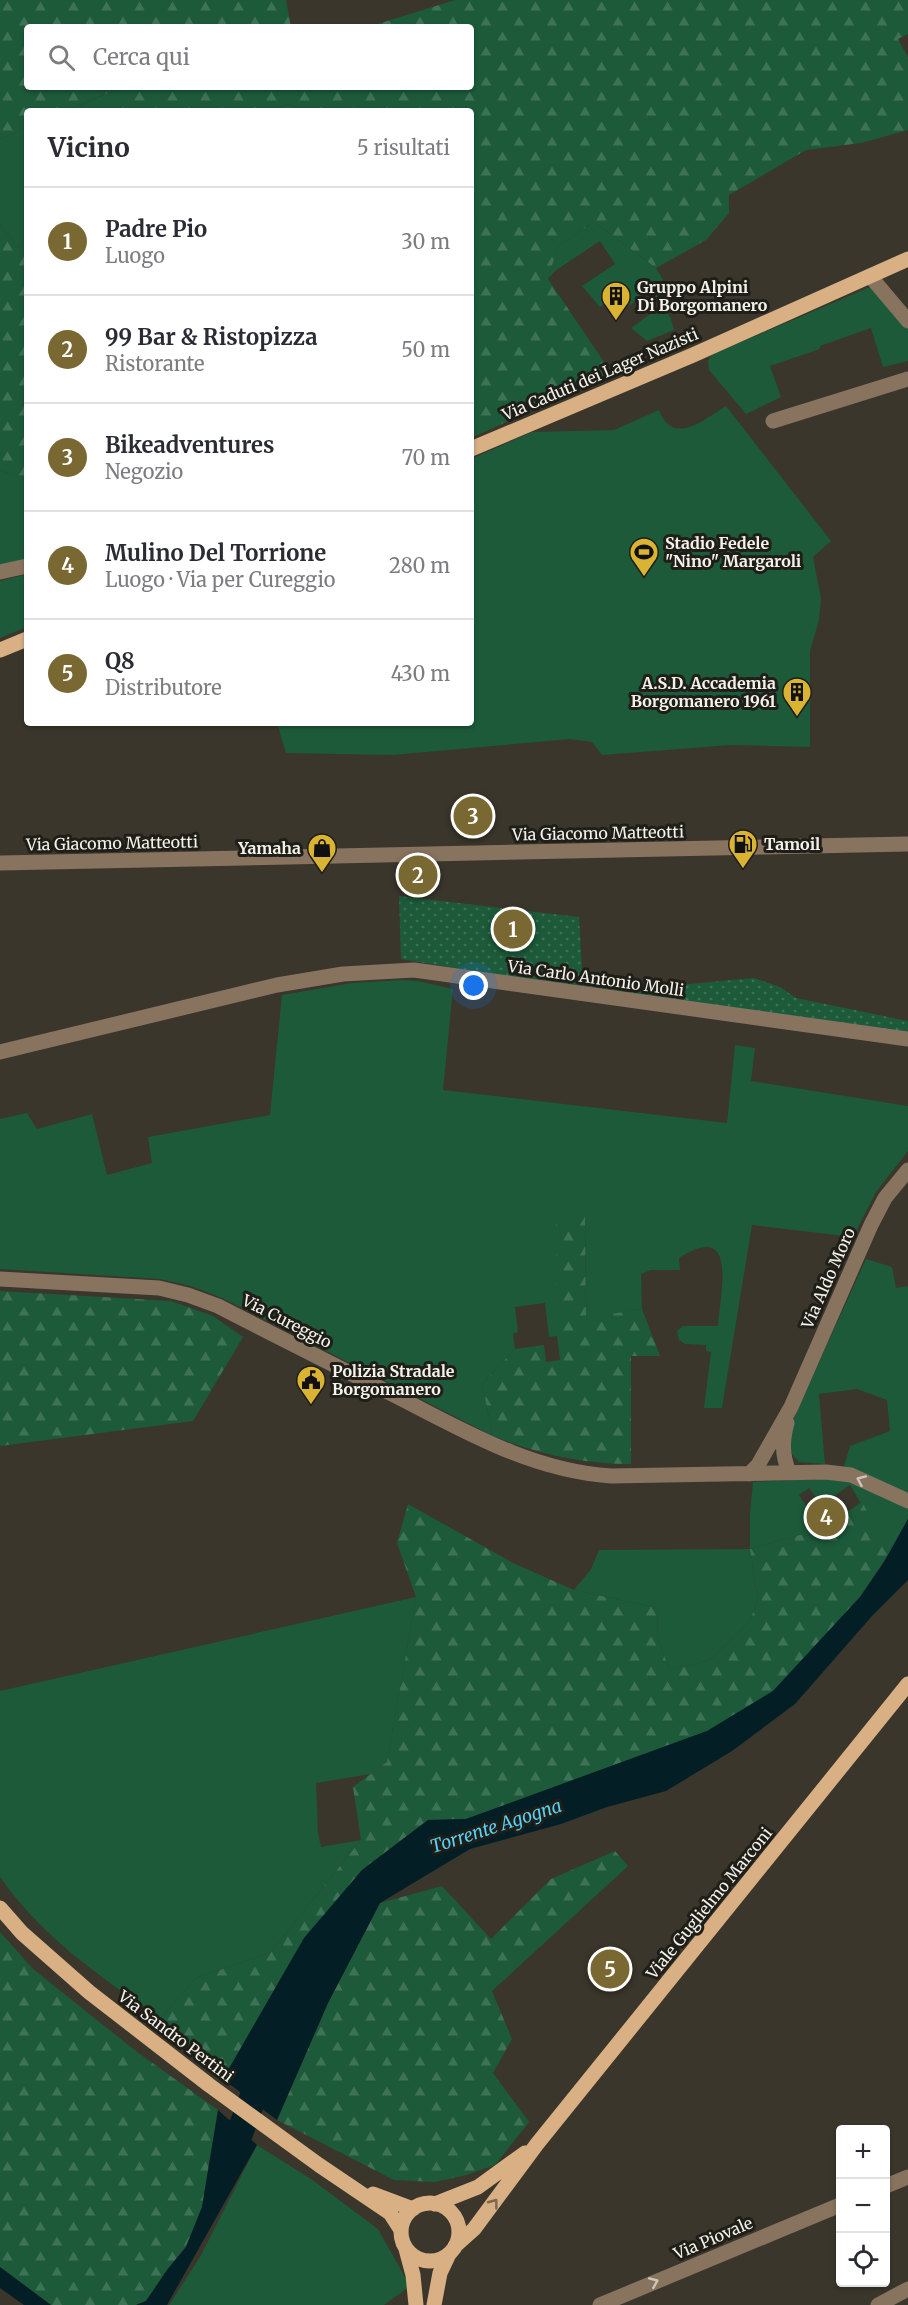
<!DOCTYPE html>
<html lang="it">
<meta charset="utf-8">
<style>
:root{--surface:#fff;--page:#f7f7f7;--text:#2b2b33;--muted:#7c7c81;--line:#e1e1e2;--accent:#7a6833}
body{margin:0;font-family:Merriweather,serif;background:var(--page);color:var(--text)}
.controls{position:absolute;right:18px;bottom:18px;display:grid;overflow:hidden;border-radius:6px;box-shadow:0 2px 4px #0004}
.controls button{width:54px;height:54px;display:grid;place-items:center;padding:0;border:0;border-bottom:2px solid var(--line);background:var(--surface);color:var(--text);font:30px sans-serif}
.you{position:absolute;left:474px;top:986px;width:21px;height:21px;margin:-15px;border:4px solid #fff;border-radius:50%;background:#1a73e8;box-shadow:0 0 0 9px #1a73e833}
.badge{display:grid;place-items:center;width:39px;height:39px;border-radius:50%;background:var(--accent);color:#fff;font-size:20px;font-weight:700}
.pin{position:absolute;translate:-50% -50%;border:3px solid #fff;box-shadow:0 2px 6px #0006}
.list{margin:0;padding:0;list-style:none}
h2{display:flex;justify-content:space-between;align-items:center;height:78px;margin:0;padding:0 24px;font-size:26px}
h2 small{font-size:20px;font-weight:400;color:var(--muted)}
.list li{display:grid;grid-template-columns:39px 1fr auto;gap:18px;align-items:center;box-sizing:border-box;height:108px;padding:0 24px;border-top:2px solid var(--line)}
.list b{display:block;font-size:22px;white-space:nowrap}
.list p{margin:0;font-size:20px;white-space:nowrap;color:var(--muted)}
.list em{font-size:20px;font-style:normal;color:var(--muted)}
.icon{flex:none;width:33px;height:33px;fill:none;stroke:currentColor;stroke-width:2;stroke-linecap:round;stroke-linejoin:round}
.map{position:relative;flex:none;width:908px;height:2305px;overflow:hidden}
.search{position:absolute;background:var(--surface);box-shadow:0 2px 4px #0004;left:24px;top:24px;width:450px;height:66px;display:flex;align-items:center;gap:15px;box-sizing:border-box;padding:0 21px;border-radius:6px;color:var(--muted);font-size:22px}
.panel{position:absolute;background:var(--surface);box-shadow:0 2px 4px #0004;left:24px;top:108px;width:450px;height:618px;border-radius:6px}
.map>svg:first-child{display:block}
</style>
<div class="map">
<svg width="908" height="2305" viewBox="0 0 908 2305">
<defs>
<pattern id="forest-firs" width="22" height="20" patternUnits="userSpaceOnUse" patternTransform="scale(1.5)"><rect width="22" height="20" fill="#1c5a3a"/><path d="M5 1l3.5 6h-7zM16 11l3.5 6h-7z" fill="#3e7257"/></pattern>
<pattern id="park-dots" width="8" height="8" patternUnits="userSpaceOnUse" patternTransform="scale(1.5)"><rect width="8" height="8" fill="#1c5a3a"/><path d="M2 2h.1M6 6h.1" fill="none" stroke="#3e7257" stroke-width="1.8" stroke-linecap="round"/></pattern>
</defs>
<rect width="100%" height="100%" fill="#3a362b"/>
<path fill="#1c5a3a" d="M121 88V111H65Z
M27 127V257L0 225V139Z
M594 222 656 268 663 280 654 288 671 319 674 330 647 341 631 328 660 307 650 291 624 309 615 297 600 307 582 286 615 264 600 241 555 271 548 279 558 246Z
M870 287 908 327V361L883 367 871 328 820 346V349L770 366 781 397 746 414 709 370 708 361 711 355Z
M726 406 831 541 813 557 821 599 819 620 810 651V747L731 745 602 755 592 742 570 739 392 755 286 753 277 723H471V459L532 432 614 430 659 410C673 448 706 418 726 406Z
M0 471 27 477V560L0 567Z
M27 574V627L0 638V581Z
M402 980 418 981 453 989 443 1090 727 1123 735 1045 755 1048 751 1081 908 1106V1151L876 1192 853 1237 752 1225 722 1408H704L711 1352 706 1351V1345L685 1344 679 1340 677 1331 683 1326H718C720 1293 739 1219 679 1258L680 1270H651L641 1274 642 1309 586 1319 585 1211H557V1336L549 1337 545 1303 515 1307 518 1332 513 1334 515 1349 482 1384 493 1436 222 1298 191 1286 160 1279 0 1269V1119L27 1113 37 1129 92 1114 107 1175 152 1163 148 1137 270 1115 282 995 352 983Z
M866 1259 892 1267 896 1288 908 1286V1494L877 1479 844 1466 850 1446 890 1431 887 1400 857 1389 819 1394 825 1464 799 1462 791 1453 790 1426Z
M842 1478 908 1508V1519L890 1552 850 1485 821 1505 809 1488 799 1495 821 1529 750 1549 758 1601 749 1622 710 1660 670 1670 658 1640 657 1608 574 1590 591 1569 599 1550 750 1549V1512L753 1482Z
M416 1597 387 1762 371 1774 316 1783 318 1833 321 1847 361 1840 270 1953 196 1978 161 2018C101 1978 41 1936 0 1877V1691Z
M257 2145 311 2179 378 2229 410 2286 384 2305H169L200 2257Z"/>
<path fill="url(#forest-firs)" d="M0 0H286L291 27H27V87H471V27H368L455 0H908V34L898 39 908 57V130L861 143 806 150 729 195V213L706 240 656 268 594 222 558 246 548 279 612 374 471 438V111H121L120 88 65 111H27V127L0 139Z
M0 225 27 257V477L0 471Z
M556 1211H585L586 1318 642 1309 660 1356H631V1464C582 1464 538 1454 493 1436L482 1384 515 1349 544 1345 546 1362 560 1360 557 1336Z
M0 1291 171 1301 213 1316 243 1337 193 1421 0 1446Z
M862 1502 890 1552 860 1597 773 1691 707 1731 466 1819 428 1820 362 1870 292 1959 223 2079 161 2018 196 1978 270 1953 361 1840 353 1787 387 1762 416 1597 397 1543 408 1504 513 1563 574 1590 657 1608 658 1640 670 1670 710 1660 749 1622 758 1601 750 1549 821 1529Z
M615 1851 628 1866 492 1991 512 2039 493 2073 529 2122 495 2165 466 2175 435 2182 394 2180 277 2120 328 2003 380 1903 442 1886 491 1939 551 1879Z
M0 1932 33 1969 137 2052 218 2110 202 2207 186 2246 167 2270 146 2301 136 2305H51L0 2267Z"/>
<path fill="url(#park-dots)" d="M399 896 579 917 582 968 622 982 668 986 754 978 780 987 796 998 908 1021V1034L486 973 401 959Z"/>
<path fill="#041e26" d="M908 1519V1580L872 1616 795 1704 732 1751 666 1791 607 1807 561 1824 470 1849 380 1903 328 2003 277 2120 223 2079 304 1938 362 1870 428 1820 466 1819 707 1731 773 1691 860 1597 884 1562Z
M218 2110 257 2145 167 2305H136L146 2301 167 2270 186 2247 202 2207Z
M0 2267 51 2305H24L0 2288Z"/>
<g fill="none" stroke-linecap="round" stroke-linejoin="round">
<path stroke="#041e26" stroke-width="27" d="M228 2164 264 2068"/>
<path stroke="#88735f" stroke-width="15" d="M870 276 908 321
M773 421 908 379
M0 572 27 566
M0 863 908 844
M0 1052 277 985 343 974 414 970 908 1039
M0 1279 159 1288 188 1295 218 1306C278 1337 338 1367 398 1397 466 1432 533 1471 611 1476L826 1472 851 1475 908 1501
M787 1423C782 1441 782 1455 789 1472
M749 1474 758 1465 791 1407 871 1225 885 1198 908 1170
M886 2186 908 2177
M600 2305 840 2205
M878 2305 908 2289"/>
<path stroke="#d9af84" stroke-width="15" d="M471 449 693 355 908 259
M0 650 27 639
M0 1908 22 1933 89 1992 209 2085 319 2165 390 2213 401 2230
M373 2194 413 2209
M401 2232a29 29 0 1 1 58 0a29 29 0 1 1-58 0Z
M435 2204 478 2187 525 2153
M455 2246 474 2229 537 2144 908 1684
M406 2249 413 2275 416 2305
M434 2305 440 2273 449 2254"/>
</g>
<defs><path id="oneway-chevron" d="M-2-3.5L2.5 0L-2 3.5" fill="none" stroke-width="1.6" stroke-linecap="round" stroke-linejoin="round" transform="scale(1.5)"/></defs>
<g stroke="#cec6b9">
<use href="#oneway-chevron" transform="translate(861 1480) rotate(-156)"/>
<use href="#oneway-chevron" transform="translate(654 2282) rotate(-23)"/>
</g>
<use stroke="#7c664e" href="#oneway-chevron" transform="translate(494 2203) rotate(-53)"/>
<defs>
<g id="building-pin" transform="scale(1.5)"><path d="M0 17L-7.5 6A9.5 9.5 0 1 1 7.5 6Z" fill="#dab333" stroke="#1f1e18"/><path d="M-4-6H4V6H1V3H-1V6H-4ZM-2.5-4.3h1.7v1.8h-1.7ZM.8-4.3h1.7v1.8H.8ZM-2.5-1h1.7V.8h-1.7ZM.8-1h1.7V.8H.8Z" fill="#111"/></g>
<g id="stadium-pin" transform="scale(1.5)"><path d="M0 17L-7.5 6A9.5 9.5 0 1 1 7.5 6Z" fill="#dab333" stroke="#1f1e18"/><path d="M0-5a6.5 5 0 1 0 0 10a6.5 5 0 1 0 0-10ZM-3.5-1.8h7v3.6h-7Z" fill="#111"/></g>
<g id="fuel-pin" transform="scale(1.5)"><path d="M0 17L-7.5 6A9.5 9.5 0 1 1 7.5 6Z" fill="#dab333" stroke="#1f1e18"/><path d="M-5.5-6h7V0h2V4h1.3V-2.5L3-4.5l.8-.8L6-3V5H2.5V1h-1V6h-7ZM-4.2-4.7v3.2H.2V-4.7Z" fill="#111"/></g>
<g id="shop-pin" transform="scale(1.5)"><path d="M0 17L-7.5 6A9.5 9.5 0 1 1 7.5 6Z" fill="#dab333" stroke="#1f1e18"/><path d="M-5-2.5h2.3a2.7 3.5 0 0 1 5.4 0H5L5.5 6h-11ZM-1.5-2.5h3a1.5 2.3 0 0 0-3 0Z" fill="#111"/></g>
<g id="civic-pin" transform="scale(1.5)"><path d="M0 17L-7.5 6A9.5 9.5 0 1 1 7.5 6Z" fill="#dab333" stroke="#1f1e18"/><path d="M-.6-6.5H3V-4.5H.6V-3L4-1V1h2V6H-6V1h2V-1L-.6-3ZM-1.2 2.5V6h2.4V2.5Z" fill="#111"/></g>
</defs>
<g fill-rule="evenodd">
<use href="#building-pin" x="616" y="296"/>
<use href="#stadium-pin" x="644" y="552"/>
<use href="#building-pin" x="797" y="692"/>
<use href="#fuel-pin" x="743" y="844"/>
<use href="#shop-pin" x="322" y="848"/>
<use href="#civic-pin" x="311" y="1380"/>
</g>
<g text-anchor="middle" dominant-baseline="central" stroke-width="6" stroke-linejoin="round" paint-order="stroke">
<g font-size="16" font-weight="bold" fill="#f4f2ea" stroke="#1f1e18" text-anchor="start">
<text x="637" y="287">Gruppo Alpini<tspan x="637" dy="18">Di Borgomanero</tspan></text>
<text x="665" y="543">Stadio Fedele<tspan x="665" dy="18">"Nino" Margaroli</tspan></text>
<text x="776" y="683" text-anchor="end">A.S.D. Accademia<tspan x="776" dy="18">Borgomanero 1961</tspan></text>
<text x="764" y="844">Tamoil</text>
<text x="301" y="848" text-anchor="end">Yamaha</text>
<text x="332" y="1371">Polizia Stradale<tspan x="332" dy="18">Borgomanero</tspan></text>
</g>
<g font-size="16" fill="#f4f2ea" stroke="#1f1e18">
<text transform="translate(600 374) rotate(-23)">Via Caduti dei Lager Nazisti</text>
<text transform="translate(598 833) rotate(-1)">Via Giacomo Matteotti</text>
<text transform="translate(112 843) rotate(-1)">Via Giacomo Matteotti</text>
<text transform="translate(596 978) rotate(8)">Via Carlo Antonio Molli</text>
<text transform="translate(828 1278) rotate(-66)">Via Aldo Moro</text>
<text transform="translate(287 1321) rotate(27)">Via Cureggio</text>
<text transform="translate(709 1903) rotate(-51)">Viale Guglielmo Marconi</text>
<text transform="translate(176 2036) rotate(37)">Via Sandro Pertini</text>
<text transform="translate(713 2238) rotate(-23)">Via Piovale</text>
</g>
<g font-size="18" font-style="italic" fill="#57d1f5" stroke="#1f1e18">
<text transform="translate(496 1826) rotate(-18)">Torrente Agogna</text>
</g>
</g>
</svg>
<div class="controls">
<button>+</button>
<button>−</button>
<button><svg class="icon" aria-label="locate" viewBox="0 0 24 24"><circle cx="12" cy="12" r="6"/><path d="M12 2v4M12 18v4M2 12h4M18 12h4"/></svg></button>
</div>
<div class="you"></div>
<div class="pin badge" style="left:513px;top:929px">1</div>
<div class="pin badge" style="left:418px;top:875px">2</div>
<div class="pin badge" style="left:473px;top:816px">3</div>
<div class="pin badge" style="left:826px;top:1517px">4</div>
<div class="pin badge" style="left:610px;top:1969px">5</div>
<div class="search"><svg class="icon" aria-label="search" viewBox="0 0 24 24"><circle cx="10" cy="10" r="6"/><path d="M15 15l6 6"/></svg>Cerca qui</div>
<section class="panel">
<h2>Vicino<small>5 risultati</small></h2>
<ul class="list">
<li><span class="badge">1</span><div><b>Padre Pio</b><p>Luogo</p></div><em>30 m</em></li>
<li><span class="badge">2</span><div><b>99 Bar &amp; Ristopizza</b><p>Ristorante</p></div><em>50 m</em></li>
<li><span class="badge">3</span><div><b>Bikeadventures</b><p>Negozio</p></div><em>70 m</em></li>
<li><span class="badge">4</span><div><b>Mulino Del Torrione</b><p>Luogo · Via per Cureggio</p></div><em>280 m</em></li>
<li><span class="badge">5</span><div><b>Q8</b><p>Distributore</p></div><em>430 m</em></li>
</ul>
</section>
</div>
